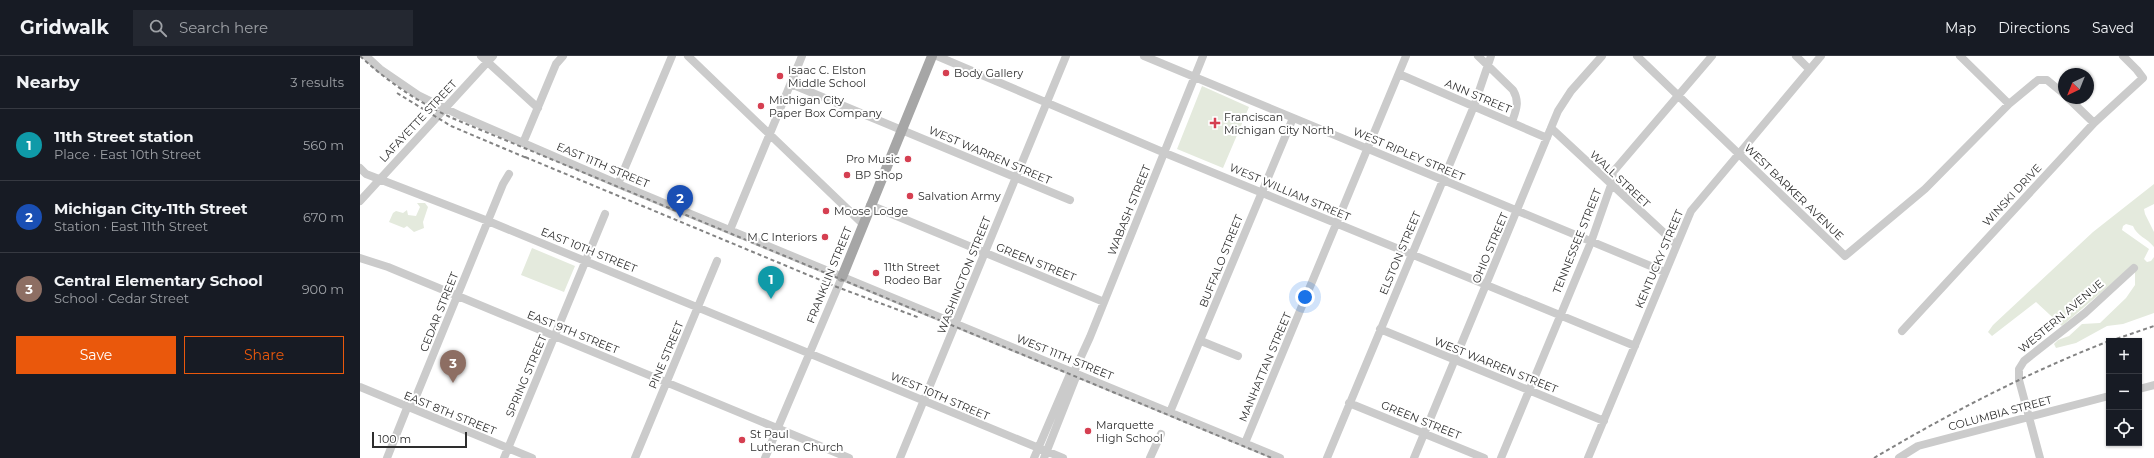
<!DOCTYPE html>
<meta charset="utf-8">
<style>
:root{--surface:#171b24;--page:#242831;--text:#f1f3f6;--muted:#9ea1a6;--line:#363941;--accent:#ea580c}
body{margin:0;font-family:Montserrat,sans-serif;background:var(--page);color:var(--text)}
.controls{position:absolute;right:12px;bottom:12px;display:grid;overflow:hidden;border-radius:0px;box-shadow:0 1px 3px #0004}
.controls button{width:36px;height:36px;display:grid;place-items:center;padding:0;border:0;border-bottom:1px solid var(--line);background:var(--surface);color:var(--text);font:20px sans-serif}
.compass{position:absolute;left:1698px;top:12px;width:36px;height:36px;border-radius:50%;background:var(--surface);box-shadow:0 1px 3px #0004;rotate:223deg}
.scale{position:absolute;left:12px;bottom:10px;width:95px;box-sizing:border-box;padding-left:4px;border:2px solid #2e2e2e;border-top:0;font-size:11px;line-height:14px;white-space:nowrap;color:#2e2e2e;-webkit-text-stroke:3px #fff;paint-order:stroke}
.you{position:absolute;left:945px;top:241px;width:14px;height:14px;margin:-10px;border:3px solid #fff;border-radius:50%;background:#1a73e8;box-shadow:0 0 0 6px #1a73e833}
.badge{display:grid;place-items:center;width:26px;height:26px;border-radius:50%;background:var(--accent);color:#fff;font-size:13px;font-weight:700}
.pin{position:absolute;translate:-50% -33px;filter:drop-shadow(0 1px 2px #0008)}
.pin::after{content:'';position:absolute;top:21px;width:14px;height:12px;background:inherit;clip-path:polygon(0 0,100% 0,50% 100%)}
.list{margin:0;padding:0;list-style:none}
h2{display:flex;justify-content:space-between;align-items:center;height:52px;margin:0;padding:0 16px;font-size:17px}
h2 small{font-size:13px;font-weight:400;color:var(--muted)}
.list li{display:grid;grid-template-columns:26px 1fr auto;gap:12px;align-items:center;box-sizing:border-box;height:72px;padding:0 16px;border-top:1px solid var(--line)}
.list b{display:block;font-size:15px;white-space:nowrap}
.list p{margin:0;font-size:13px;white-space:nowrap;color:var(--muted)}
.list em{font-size:13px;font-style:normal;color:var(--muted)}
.actions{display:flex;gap:8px;padding:12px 16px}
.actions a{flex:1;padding:9px 0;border:1px solid var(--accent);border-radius:0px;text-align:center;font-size:14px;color:var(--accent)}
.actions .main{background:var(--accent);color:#fff}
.icon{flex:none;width:22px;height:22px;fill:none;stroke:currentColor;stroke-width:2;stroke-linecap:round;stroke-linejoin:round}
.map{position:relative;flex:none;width:1794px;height:402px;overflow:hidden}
header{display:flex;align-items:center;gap:24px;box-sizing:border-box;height:56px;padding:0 20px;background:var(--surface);border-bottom:1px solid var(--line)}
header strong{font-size:19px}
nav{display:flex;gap:22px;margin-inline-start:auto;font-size:14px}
.search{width:280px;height:36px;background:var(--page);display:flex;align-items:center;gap:10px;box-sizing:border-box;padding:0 14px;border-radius:0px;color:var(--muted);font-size:15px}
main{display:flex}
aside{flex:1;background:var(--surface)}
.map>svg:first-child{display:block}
</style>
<header>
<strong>Gridwalk</strong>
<div class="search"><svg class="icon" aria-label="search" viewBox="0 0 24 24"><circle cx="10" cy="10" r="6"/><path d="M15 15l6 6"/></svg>Search here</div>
<nav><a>Map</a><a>Directions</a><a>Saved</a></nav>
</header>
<main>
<aside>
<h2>Nearby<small>3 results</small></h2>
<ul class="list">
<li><span class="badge" style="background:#0f9aa8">1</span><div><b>11th Street station</b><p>Place · East 10th Street</p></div><em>560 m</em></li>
<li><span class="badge" style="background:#1a4fb4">2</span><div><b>Michigan City-11th Street</b><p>Station · East 11th Street</p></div><em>670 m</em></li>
<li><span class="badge" style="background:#8d6e63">3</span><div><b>Central Elementary School</b><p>School · Cedar Street</p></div><em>900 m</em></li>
</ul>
<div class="actions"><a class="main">Save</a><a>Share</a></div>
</aside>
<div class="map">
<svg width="1794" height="402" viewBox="0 0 1794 402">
<rect width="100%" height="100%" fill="#fff"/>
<path fill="#e4eadd" d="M842 30 889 51 863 112 817 93Z
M1794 128V148L1784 153 1785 158 1794 176V191C1787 182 1777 180 1773 170L1766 168 1763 170 1762 174 1789 193 1784 203 1787 206 1791 205 1794 201V257L1763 268 1747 270 1716 287 1696 292 1694 288 1698 284 1709 280 1722 268 1740 267 1766 242 1775 229V211L1770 212 1702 270 1676 246 1632 280 1628 276 1633 269 1733 176Z
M57 147H65L68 151 63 166 64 172 54 176 47 170 44 172 29 166 33 157 36 155 43 157 47 154 48 159 56 160 60 151Z
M172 192 215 210 204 236 161 219Z"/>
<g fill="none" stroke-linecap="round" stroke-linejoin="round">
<path stroke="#cbcbcb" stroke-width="8" d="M6 0 20 13 58 39 101 60 258 128 920 402
M121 0 178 52
M328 0 503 168
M577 0 805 97 1275 290
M784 0 1305 216
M1118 0 1153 34C1160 46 1156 54 1152 66
M1277 0 1485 200 1565 133 1649 48 1678 24H1687L1704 38
M1436 0 1449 13
M1600 0 1649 48
M1039 18 1187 82
M431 28 710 144
M1708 42 1734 67
M1191 72 1316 188
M163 87 196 8 203 0
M0 112 6 118 128 165 703 402
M258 128 312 0
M0 145 133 0
M510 149 744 246
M370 174 442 0
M0 202 28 211 489 402
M1020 273 1244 365
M1542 275 1734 67 1783 22 1777 14 1763 0
M841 285 878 300
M0 331 172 402
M1779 333 1794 329
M989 347 1124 402
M810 356 933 62
M885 387 1046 0
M27 402 47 352 55 343 143 128 149 118
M144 402 245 158
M275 402 357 205
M405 402 482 221
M540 402 706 0
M674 402 710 318 714 316 730 281 843 0
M684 402 716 321 714 316
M790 402 801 378
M967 402 1114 50 1131 0
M1054 402 1198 55 1211 35 1242 0
M1141 402 1231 186 1251 129 1253 116 1352 0
M1228 402 1331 155 1461 0
M1539 402 1558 390 1749 340
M1680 402 1659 324V313L1664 305 1725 257 1774 212"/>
<path stroke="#a6a6a6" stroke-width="10" d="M482 221 572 0"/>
<path stroke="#838383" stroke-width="2" stroke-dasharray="4 3" stroke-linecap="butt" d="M0 0C28 26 58 46 92 62L912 402
M37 37 91 70 169 103
M165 101 477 231 560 262
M1750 285 1794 270
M1514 402C1590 357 1667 317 1749 285"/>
</g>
<g fill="#d53f51" stroke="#fff" stroke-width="1.5">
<circle cx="586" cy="17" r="4"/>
<circle cx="420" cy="20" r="4"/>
<circle cx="401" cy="50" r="4"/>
<path d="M853 61h4v4h4v4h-4v4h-4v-4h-4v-4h4z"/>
<circle cx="548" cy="103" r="4"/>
<circle cx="487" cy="119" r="4"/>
<circle cx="550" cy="140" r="4"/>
<circle cx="466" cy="155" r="4"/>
<circle cx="465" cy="181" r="4"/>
<circle cx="516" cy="217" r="4"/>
<circle cx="728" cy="375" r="4"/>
<circle cx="382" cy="384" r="4"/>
</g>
<g text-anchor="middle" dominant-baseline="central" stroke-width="4" stroke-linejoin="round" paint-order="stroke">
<g font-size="11" fill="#2e2e2e" stroke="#fff" text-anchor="start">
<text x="428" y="14">Isaac C. Elston<tspan x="428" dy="13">Middle School</tspan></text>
<text x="594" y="17">Body Gallery</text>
<text x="409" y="44">Michigan City<tspan x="409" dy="13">Paper Box Company</tspan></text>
<text x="864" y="61">Franciscan<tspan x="864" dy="13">Michigan City North</tspan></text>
<text x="540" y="103" text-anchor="end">Pro Music</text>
<text x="495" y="119">BP Shop</text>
<text x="558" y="140">Salvation Army</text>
<text x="474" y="155">Moose Lodge</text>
<text x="457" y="181" text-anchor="end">M C Interiors</text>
<text x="524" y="211">11th Street<tspan x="524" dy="13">Rodeo Bar</tspan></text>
<text x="736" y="369">Marquette<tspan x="736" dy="13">High School</tspan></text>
<text x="390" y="378">St Paul<tspan x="390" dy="13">Lutheran Church</tspan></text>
</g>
<g font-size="11" fill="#2e2e2e" stroke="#fff">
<text transform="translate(1118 40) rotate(23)">ANN STREET</text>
<text transform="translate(58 65) rotate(-47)">LAFAYETTE STREET</text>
<text transform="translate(1049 98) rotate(23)">WEST RIPLEY STREET</text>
<text transform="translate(630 99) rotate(23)">WEST WARREN STREET</text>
<text transform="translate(243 109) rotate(23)">EAST 11TH STREET</text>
<text transform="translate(1260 123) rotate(43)">WALL STREET</text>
<text transform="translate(930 136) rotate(23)">WEST WILLIAM STREET</text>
<text transform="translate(1434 136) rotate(44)">WEST BARKER AVENUE</text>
<text transform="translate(1652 139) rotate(-47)">WINSKI DRIVE</text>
<text transform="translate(769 154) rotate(-68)">WABASH STREET</text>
<text transform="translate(1217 185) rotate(-68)">TENNESSEE STREET</text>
<text transform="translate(1130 192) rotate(-67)">OHIO STREET</text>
<text transform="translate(229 194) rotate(22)">EAST 10TH STREET</text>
<text transform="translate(1040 197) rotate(-67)">ELSTON STREET</text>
<text transform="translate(1299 203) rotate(-67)">KENTUCKY STREET</text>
<text transform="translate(861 205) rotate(-68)">BUFFALO STREET</text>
<text transform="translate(676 206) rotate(22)">GREEN STREET</text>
<text transform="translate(469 219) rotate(-68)">FRANKLIN STREET</text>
<text transform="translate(604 219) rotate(-68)">WASHINGTON STREET</text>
<text transform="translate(79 256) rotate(-68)">CEDAR STREET</text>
<text transform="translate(1701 260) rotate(-40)">WESTERN AVENUE</text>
<text transform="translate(213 276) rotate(22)">EAST 9TH STREET</text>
<text transform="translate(306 299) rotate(-67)">PINE STREET</text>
<text transform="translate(705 301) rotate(22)">WEST 11TH STREET</text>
<text transform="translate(1136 309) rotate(22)">WEST WARREN STREET</text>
<text transform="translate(905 311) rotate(-67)">MANHATTAN STREET</text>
<text transform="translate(166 320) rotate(-67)">SPRING STREET</text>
<text transform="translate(580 340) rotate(23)">WEST 10TH STREET</text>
<text transform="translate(90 357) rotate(22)">EAST 8TH STREET</text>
<text transform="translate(1640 357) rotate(-15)">COLUMBIA STREET</text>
<text transform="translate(1061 364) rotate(22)">GREEN STREET</text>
</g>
</g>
</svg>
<div class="controls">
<button>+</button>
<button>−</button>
<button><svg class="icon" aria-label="locate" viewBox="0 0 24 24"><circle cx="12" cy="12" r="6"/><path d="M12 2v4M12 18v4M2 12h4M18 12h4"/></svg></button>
</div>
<svg class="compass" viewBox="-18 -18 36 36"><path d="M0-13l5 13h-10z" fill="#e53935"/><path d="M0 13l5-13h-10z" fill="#9ea1a6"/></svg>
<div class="scale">100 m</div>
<div class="you"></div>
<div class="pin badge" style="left:411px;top:243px;background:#0f9aa8">1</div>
<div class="pin badge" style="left:320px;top:162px;background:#1a4fb4">2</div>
<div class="pin badge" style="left:93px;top:327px;background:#8d6e63">3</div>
</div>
</main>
